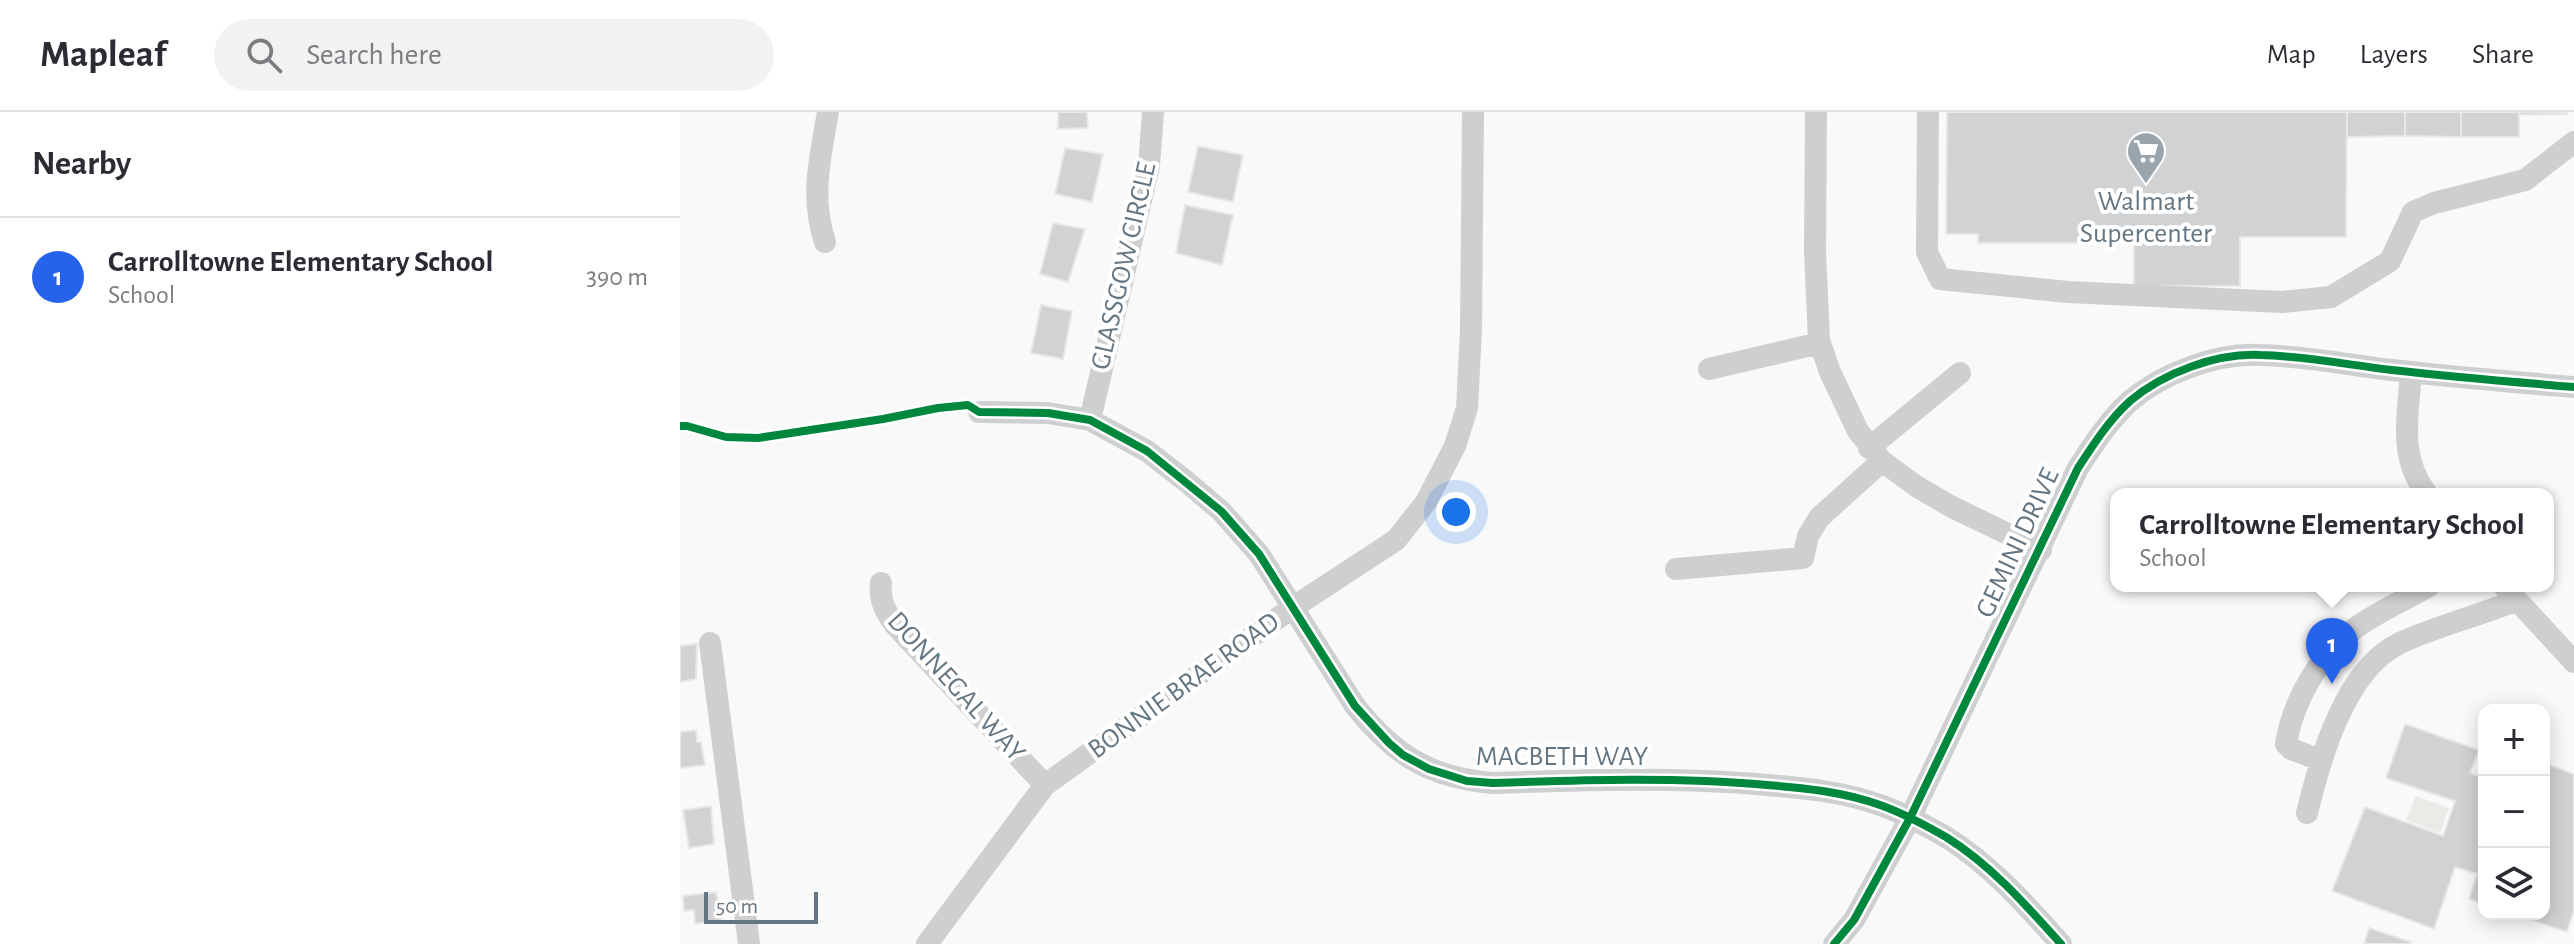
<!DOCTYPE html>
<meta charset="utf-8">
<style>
:root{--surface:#fff;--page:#f2f2f3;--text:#2b2b33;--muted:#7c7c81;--line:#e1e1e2;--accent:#2563eb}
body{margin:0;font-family:"Alegreya Sans",sans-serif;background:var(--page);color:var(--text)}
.controls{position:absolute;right:24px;bottom:24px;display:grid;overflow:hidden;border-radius:16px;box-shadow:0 4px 20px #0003}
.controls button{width:72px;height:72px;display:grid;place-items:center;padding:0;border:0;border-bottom:2px solid var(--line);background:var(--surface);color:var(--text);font:40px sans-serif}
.scale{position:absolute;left:24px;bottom:20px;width:114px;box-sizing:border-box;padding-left:8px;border:4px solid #657683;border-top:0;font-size:22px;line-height:28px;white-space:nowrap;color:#657683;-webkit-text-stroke:6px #fff;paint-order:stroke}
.you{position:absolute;left:776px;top:400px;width:28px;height:28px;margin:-20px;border:6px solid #fff;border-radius:50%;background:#1a73e8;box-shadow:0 0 0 12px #1a73e833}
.badge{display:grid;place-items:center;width:52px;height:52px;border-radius:50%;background:var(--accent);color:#fff;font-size:26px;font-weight:700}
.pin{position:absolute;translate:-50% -66px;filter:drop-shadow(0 2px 4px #0008)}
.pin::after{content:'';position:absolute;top:42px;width:28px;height:24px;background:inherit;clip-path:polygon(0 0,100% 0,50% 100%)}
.popup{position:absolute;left:1430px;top:376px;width:444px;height:104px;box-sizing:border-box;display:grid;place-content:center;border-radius:16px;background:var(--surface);filter:drop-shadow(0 2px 6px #0005);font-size:26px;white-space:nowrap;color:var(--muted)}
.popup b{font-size:30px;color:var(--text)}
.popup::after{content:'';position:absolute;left:50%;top:100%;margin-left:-16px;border:16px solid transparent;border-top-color:var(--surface)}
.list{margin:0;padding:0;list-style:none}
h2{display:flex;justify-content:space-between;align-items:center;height:104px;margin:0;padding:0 32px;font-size:34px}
h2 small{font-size:26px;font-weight:400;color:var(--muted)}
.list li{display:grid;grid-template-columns:52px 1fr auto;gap:24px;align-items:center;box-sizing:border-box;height:120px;padding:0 32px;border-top:2px solid var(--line)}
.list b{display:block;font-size:30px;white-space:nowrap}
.list p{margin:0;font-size:26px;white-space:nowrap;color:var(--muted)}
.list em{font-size:26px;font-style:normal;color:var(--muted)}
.icon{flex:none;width:44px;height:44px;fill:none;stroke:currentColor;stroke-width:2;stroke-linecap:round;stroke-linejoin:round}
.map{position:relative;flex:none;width:1894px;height:832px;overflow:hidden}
header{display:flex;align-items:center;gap:48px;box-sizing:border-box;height:112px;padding:0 40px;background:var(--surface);border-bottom:2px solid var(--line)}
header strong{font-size:38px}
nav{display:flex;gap:44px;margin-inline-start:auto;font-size:28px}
.search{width:560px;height:72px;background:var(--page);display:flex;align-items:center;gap:20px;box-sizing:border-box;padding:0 28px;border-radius:44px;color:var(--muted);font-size:30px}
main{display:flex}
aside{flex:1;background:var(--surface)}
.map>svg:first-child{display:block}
</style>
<header>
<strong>Mapleaf</strong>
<div class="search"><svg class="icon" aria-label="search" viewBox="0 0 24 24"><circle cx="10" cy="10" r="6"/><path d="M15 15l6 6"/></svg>Search here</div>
<nav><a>Map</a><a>Layers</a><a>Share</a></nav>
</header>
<main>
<aside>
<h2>Nearby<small></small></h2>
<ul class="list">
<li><span class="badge">1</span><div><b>Carrolltowne Elementary School</b><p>School</p></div><em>390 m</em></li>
</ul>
</aside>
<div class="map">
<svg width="1894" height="832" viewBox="0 0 1894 832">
<rect width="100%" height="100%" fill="#f9f9f9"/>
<path fill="#e8ebe6" d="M1736 684 1769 696 1760 721 1726 708Z"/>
<path fill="#d0d2d3" stroke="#e8e8e8" stroke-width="2" d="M378 0H407L408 16 378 17Z
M1267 0H1667L1666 125H1560V174H1454V131H1298V122H1266Z
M1667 0H1725V24L1667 25Z
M1725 0H1781V25L1725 24Z
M1781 0H1839V25H1781Z
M1839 0H1887V2L1839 3Z
M518 34 563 43 553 90 508 80Z
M385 36 423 42 412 90 375 82Z
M505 93 553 103 542 153 496 141Z
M373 111 405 117 388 170 360 162Z
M361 193 392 199 383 247 351 241Z
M17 532 16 567 0 570V534Z
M1725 612 1799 638 1790 661 1804 666V792L1789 787 1797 762 1775 755 1754 817 1652 779 1685 695 1763 724 1775 689 1706 666Z
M16 618 17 630H21L25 653 0 656V620Z
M1864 651 1894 662V798L1887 820 1833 802H1864Z
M31 694 34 732 9 736 3 698Z
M36 780 42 808 15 812 14 798 4 799 3 784Z
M1689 816 1731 830 1730 832H1684Z"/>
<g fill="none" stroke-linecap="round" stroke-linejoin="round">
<path stroke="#cecfd0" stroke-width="22" d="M1136 0 1135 140 1139 228 1150 260 1178 319 1202 349 1236 374 1270 394 1361 438
M1248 0 1247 140 1260 167 1388 180 1602 190 1651 185 1710 149 1733 100 1754 91 1845 68 1894 30
M145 130C130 84 140 47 148 0
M1029 257 1140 231
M1731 260C1728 304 1718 345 1747 382
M299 300 368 301 410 308 467 339 507 370 541 399 579 442 675 594C714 643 750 666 813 671 905 668 996 665 1087 673 1125 676 1164 680 1200 693 1223 701 1245 713 1266 725 1311 753 1346 793 1381 832
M410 308 469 54 473 0
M1189 336 1280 261
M996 457 1123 446 1128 424 1139 406 1202 349
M201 471C199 488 205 499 215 513L365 673
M1824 474 1894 550
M30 531 69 832
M1640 648 1611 637 1606 632C1613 588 1639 544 1674 517 1697 500 1725 488 1749 474
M1627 701C1640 647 1665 557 1720 531 1757 514 1798 504 1837 488
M247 832 365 673 612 496 716 428 746 390 775 334 787 296 791 218 793 0
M1154 832 1174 808 1230 706 1398 356C1413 333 1429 308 1450 289 1483 261 1536 241 1580 243 1624 244 1669 253 1712 258 1773 265 1833 270 1894 275"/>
<g stroke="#fff" stroke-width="13">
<path id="cycleway" d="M0 314H7L46 325 78 326 203 307 258 296 288 293 299 300 368 301 410 308 467 339 541 399 579 442 675 594 709 631 723 643 749 657 787 669 813 671C905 668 996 665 1087 673 1125 676 1164 680 1200 693 1223 701 1245 713 1266 725 1311 753 1346 793 1381 832
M1154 832 1174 808 1230 706 1398 356C1413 333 1429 308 1450 289 1483 261 1536 241 1580 243 1624 244 1669 253 1712 258 1773 265 1833 270 1894 275"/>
</g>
<use href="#cycleway" stroke="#00873e" stroke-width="8"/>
</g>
<defs>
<g id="supermarket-pin" transform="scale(2)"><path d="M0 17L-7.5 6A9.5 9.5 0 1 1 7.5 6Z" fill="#99a4ac" stroke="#fff"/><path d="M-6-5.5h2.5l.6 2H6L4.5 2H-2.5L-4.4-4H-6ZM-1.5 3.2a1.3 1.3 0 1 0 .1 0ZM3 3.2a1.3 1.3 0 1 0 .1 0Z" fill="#fff"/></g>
</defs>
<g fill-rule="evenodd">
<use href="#supermarket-pin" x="1466" y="39"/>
</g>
<g text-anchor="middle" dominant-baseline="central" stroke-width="8" stroke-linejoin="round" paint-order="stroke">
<g font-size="28" fill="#657683" stroke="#fff">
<text x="1466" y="90">Walmart<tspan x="1466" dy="32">Supercenter</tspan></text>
</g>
<g font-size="28" fill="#657683" stroke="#fff">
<text transform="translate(444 154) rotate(-77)">GLASSGOW CIRCLE</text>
<text transform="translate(1338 431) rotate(-65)">GEMINI DRIVE</text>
<text transform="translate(504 574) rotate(-36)">BONNIE BRAE ROAD</text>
<text transform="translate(276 575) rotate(48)">DONNEGAL WAY</text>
<text x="882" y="645">MACBETH WAY</text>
</g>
</g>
</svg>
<div class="controls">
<button>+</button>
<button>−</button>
<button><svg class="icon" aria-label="layers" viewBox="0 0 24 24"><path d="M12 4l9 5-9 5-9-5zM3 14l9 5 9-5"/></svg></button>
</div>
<div class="scale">50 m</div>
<div class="you"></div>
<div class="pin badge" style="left:1652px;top:572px">1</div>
<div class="popup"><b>Carrolltowne Elementary School</b>School</div>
</div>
</main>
